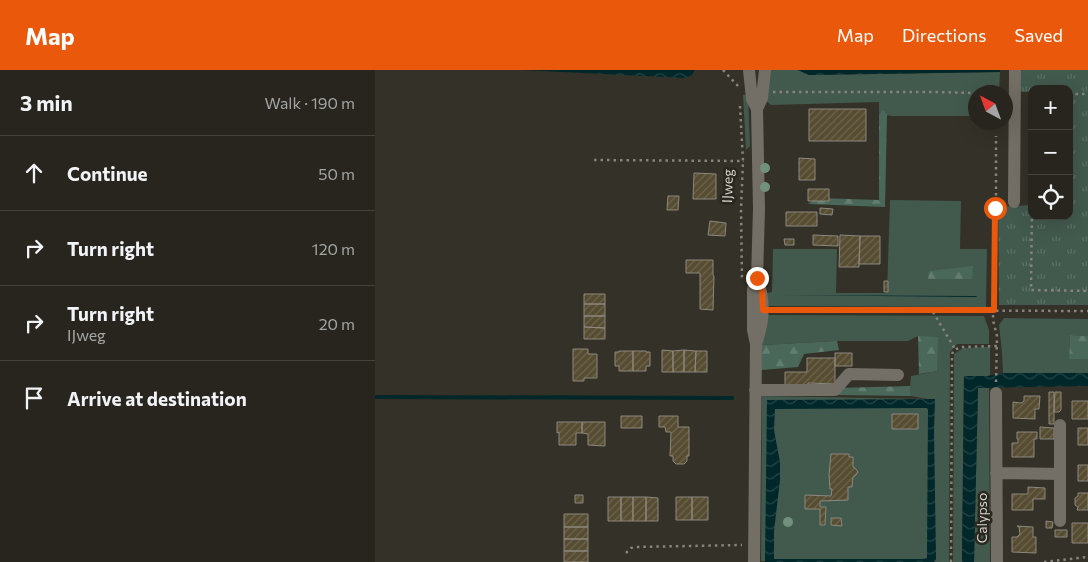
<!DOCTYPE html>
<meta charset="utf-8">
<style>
:root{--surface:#27251e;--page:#33312b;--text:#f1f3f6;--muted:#a4a5a4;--line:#43423c;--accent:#ea580c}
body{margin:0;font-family:Commissioner,sans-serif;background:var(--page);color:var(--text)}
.controls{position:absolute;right:15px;top:15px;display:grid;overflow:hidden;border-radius:10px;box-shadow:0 5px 20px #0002}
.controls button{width:45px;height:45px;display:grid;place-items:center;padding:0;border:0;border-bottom:1px solid var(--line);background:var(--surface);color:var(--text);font:25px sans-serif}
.compass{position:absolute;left:593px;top:15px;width:45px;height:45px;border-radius:50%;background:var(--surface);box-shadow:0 5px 20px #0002;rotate:319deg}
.stop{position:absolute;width:15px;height:15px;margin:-11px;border:4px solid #ea580c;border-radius:50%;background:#fff}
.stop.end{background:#ea580c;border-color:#fff;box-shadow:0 1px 5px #0008}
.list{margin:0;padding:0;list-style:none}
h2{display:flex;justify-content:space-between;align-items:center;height:65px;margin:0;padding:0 20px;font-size:21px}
h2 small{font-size:16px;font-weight:400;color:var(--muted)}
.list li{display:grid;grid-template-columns:32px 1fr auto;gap:15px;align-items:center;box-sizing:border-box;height:75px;padding:0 20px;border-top:1px solid var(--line)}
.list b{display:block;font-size:19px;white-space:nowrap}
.list p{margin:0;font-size:16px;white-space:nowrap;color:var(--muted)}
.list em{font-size:16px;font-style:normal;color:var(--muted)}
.icon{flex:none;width:28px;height:28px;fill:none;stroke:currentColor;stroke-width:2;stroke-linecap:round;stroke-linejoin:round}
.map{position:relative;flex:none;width:713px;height:492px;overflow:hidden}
header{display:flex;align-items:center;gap:30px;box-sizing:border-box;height:70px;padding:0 25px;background:var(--accent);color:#fff}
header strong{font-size:24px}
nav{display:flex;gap:28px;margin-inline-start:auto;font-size:18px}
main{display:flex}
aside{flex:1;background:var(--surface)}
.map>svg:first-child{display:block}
</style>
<header>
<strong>Map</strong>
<nav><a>Map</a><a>Directions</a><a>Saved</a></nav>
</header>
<main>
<aside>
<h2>3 min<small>Walk · 190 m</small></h2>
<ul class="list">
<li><svg class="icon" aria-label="ahead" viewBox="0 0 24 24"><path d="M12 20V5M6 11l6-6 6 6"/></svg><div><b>Continue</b></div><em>50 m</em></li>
<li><svg class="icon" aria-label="right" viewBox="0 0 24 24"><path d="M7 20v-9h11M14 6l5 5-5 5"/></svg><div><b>Turn right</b></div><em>120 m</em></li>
<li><svg class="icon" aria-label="right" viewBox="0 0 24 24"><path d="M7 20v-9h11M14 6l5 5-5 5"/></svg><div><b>Turn right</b><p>IJweg</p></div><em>20 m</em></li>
<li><svg class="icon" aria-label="arrive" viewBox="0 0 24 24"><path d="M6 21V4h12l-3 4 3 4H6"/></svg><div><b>Arrive at destination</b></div></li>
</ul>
</aside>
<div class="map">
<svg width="713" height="492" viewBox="0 0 713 492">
<defs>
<pattern id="forest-firs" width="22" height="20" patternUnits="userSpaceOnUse" patternTransform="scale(1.25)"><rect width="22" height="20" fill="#4a6859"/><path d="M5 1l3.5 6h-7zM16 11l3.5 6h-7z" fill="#637d70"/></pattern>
<pattern id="park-tufts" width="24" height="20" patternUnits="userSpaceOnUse" patternTransform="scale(1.25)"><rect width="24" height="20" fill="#42594e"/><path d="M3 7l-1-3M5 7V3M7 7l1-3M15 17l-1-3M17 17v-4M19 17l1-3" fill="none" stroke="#5c7066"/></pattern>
<pattern id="water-waves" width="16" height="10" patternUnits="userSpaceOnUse" patternTransform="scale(1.25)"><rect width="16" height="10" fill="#002729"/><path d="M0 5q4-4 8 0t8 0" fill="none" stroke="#244547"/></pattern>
<pattern id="building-hatch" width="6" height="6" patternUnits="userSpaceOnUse" patternTransform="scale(1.25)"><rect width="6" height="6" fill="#564c31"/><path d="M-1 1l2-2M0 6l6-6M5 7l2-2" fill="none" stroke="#6d654e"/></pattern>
</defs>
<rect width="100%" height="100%" fill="#343128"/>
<path fill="#42594e" d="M396 0H423L434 5 625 2 624 22H600V46H517L512 45 508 39 504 45V32L396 35 390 30 394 4Z
M373 24 375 76 371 80 368 25Z
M515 130 586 131 585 179H612L611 237 393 236 392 223 397 222 398 179H462L461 223H512Z
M392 245 609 246 614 260V274H582L575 282 574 492 386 491 387 326 553 329 536 326 535 316 536 306 562 301 543 266 533 271H462L387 275Z
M629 248 713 249V266L695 265 694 288 713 289V303H628L627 282 624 255Z
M615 277V306H589L587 492H578L579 284 588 278Z
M603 318H614L615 492H599Z"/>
<path fill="url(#forest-firs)" d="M508 39 512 45 510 137 433 134 442 128 504 130V45Z
M598 196 597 209H553L554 201Z
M695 265 713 266V289H694Z
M543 266 563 267 562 301 544 304Z
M462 271 464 280 429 284 423 297 386 300 387 275Z
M535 316 536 326 463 325V318Z"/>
<path fill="url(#park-tufts)" d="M646 0H713V235H624L623 137 656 135 657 58V146H694V19H657V22H645Z"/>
<path fill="url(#water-waves)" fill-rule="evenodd" d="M147 0H320L317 5 310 8Z
M423 0H625V2L434 5Z
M400 225 602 226 601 227Z
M628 303H713V316L603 318 599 492H587L589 306H612Z
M560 329 559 361 561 489 559 492H390L392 330ZM543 338H552L553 340 552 488 548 489H399V461L405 410V392L399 360 400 339Z"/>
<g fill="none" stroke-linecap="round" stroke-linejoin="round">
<path stroke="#002729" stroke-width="4" d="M0 327 357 328"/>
</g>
<path fill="url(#building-hatch)" stroke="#8c887e" d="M434 39H491V71H434Z
M424 88 440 89V110H424Z
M319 103 341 104V129H318Z
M433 119H454V131H433Z
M293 126H304L303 140H292Z
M445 138 458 139 457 145 445 144Z
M411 142H442V156H411Z
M335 151 351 153 350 166 333 165Z
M438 165 463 166V176L438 175Z
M465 165 485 166 484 197H464Z
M485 166H505V194H484Z
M409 169H419V175H410Z
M311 190H338V205L339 206 338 240 325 239V203H311Z
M509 211H513V222H509Z
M209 224H230V234H209Z
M209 234H230V246H209Z
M209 246H230V258L209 257Z
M209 257 230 258V269H209Z
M198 279H213V284H222V308H209V311H198Z
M287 280 298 281V302H287Z
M309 280 321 281 320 302H309Z
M309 280V302H298V281Z
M244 281H258V301H244V296H240V282H244Z
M258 281H271V282H275V296H271V301H258Z
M321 281H332V302H320Z
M460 283H477V296H460Z
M432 288H460V314L433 313V317H410V302H432Z
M674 322H679V354H674Z
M680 322H686V340L684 342H679Z
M649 326H665L664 339H660V349L638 348V332L646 333 649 331Z
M697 331H713V349H697Z
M517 344H543V359H517Z
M246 346H267V358H246Z
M284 346H303V357H314V386H312V391L309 394H301L298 391V386H295L296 362H291L290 357H284Z
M182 352H207V363H201V375H184V362L182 363Z
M207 352H230V376L213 375V364L207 363Z
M665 357 679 358V369H665Z
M703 358H713V375H703Z
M642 362H662V369H659V387H637V373H643V369H642Z
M456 384H474V387H478V397L480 398 483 402 480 406 478 407 477 417H473V430L445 431V437H451L450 455H445V439H430V425L456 426 457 419H455L454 405Z
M703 395H713V411H703Z
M653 417 670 418V429H658V440H637V424H653Z
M703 423H713V440H702L703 437 700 435V428L703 426Z
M200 425H208V433H200Z
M233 427H246V451H233Z
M246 427H258V451H246Z
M258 427H271V451H258Z
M271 427 283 428V451H271Z
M301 427H317V450H301Z
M317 427H333V450H317Z
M189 444H213V457H189Z
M456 448H466L467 456 456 455Z
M671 451 678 452 677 458H671Z
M697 453H713V473H697Z
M642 456 658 457V467H661V483L637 482V467H642L645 464 644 457Z
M189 457H213V469H189Z
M680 460H692V467H680Z
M189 469H213V481H189Z
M189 481H213V492H189Z"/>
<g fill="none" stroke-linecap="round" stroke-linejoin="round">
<path stroke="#87847e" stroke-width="2.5" stroke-dasharray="2.5 4" stroke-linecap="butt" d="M348 0 363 16
M398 22H559L600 23
M694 24H713
M365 36 368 91 366 139 367 211
M219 90 369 91
M621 132V66
M657 136 656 220 713 221
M400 240 713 241
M558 242 580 279
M621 312 622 266 618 250 620 138 621 132H627
M251 483 256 478 261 477 367 475
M576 492 577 285 578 281 585 277 622 276
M669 492 713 487"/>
<path stroke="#736f66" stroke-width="12" d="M374 0 377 29 382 39 384 139 382 208 378 219V260L381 274 379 492
M382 39 387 28 390 0
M639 132 640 0
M381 274C389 252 391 231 382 209
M380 320H460L474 304 523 305
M621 323 622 492
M685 355V451
M621 403 685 404"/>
</g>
<g fill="#72917d">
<circle cx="390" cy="98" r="5"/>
<circle cx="390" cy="117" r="5"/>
<circle cx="413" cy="452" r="5"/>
</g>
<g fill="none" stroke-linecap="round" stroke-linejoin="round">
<path stroke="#ea580c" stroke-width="6" d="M382 208 387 220 388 240H619L620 138"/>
</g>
<g text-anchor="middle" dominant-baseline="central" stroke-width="5" stroke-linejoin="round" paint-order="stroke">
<g font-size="14" fill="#d4d2cd" stroke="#2a271e">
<text transform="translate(352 116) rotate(-88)">IJweg</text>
<text transform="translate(606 448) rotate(-90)">Calypso</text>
</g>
</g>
</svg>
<div class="controls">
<button>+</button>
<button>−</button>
<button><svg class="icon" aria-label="locate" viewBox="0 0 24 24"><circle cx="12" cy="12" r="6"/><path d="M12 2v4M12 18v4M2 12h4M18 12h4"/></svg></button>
</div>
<svg class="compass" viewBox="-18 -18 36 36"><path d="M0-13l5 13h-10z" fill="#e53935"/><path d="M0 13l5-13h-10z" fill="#a4a5a4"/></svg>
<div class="stop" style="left:620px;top:138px"></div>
<div class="stop end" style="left:382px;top:208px"></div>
</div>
</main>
